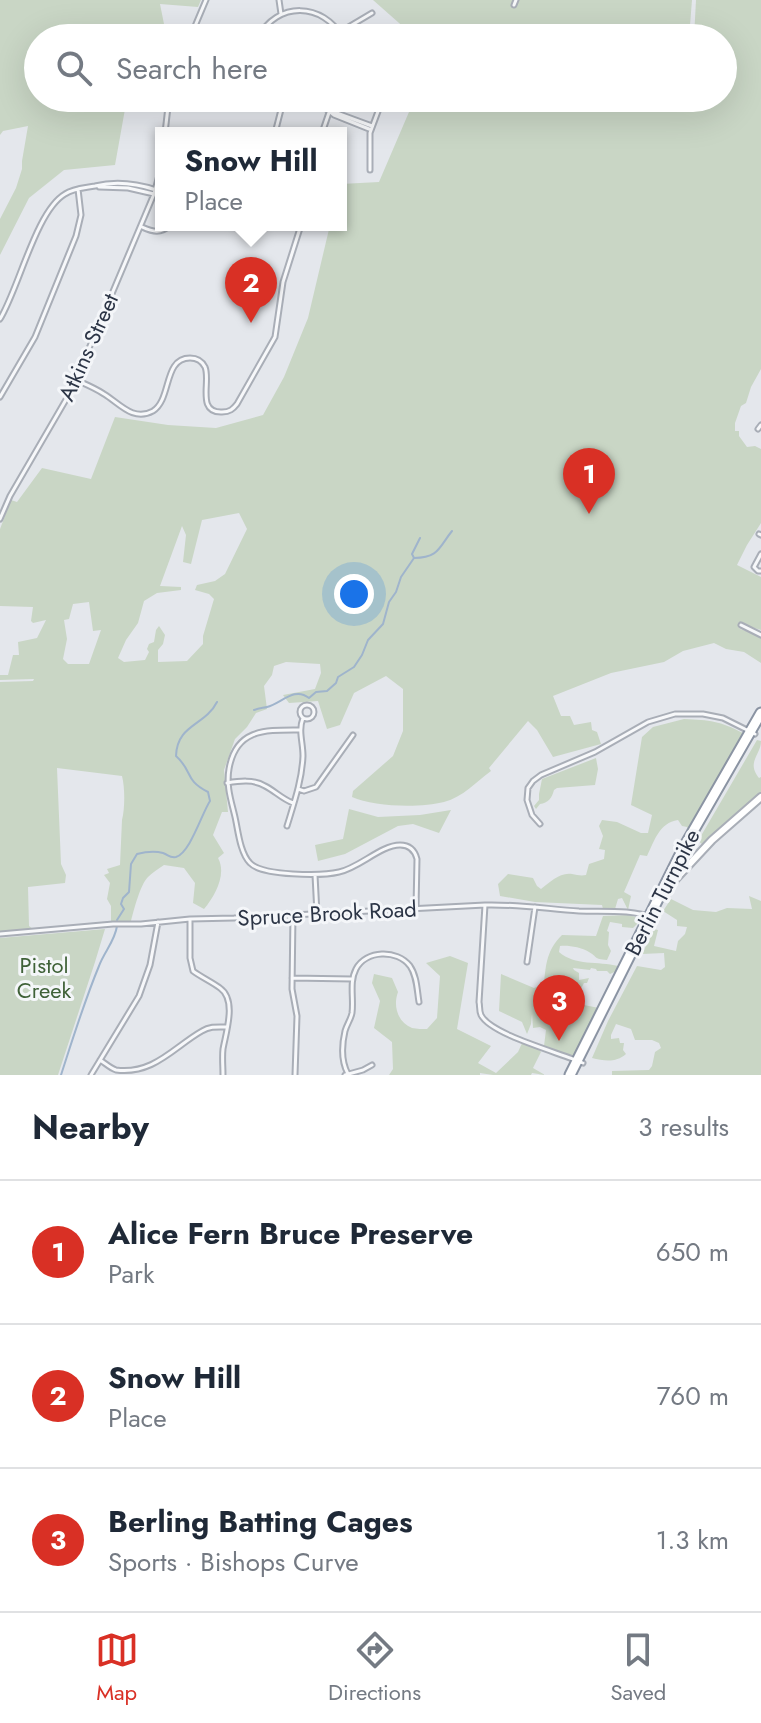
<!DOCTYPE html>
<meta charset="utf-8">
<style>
:root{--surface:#fff;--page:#f2f2f3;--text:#1f2937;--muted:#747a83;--line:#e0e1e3;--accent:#d93025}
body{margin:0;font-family:Jost,sans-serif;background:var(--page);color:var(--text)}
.you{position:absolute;left:354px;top:594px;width:28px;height:28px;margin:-20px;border:6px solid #fff;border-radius:50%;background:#1a73e8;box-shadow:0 0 0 12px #1a73e833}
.badge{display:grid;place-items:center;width:52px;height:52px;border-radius:50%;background:var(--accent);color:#fff;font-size:26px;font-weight:700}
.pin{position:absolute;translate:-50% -66px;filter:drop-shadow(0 2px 4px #0008)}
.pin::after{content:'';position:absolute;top:42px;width:28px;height:24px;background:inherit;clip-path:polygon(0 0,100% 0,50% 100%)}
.popup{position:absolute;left:155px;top:127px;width:192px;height:104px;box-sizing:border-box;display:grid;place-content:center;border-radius:0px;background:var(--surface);filter:drop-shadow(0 2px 6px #0005);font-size:26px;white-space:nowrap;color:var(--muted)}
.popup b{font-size:30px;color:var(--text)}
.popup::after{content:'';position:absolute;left:50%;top:100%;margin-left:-16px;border:16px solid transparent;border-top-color:var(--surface)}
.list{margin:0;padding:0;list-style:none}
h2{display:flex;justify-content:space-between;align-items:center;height:104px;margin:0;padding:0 32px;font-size:34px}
h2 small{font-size:26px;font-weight:400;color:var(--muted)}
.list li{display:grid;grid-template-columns:52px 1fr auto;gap:24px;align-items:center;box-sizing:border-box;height:144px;padding:0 32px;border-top:2px solid var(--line)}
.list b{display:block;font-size:30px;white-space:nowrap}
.list p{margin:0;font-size:26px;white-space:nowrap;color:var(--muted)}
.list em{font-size:26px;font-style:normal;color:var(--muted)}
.icon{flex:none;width:44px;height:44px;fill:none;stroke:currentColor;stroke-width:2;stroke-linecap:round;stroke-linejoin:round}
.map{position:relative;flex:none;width:761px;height:1075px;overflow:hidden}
.search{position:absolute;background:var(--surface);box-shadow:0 8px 32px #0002;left:24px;right:24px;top:24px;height:88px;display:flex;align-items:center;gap:20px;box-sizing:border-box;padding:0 28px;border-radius:44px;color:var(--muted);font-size:30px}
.sheet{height:536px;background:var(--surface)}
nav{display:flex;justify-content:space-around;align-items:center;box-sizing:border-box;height:112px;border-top:2px solid var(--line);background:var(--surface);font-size:22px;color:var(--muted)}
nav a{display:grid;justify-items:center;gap:4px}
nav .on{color:var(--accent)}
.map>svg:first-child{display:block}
</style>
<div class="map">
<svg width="761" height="1075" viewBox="0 0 761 1075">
<rect width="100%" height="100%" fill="#e4e7ec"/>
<path fill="#c9d6c5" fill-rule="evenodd" d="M0 0H201L198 7 160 4 165 29 162 38H38V98H127L115 165 64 170 29 198 0 255V219L16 188 22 169V161L28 126 3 131 0 135Z
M373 0H692L689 38H416Z
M696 0H761V369L751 387 746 403 741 406 735 423V431H739V436L747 447 755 446 761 449V523L747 545 737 565 761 577V630L745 625 743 622 738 626 740 629 761 636V663L744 652 726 649 714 643 683 651 664 662 611 673 553 696 561 716H570L574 725 591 722 592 730 597 732 601 744 553 757 537 730 528 721 489 768 491 771C476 782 463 797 444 802 421 808 373 807 352 797L353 791 393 756 403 731V689L386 676 354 693 340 725 327 729 318 701 289 703 283 695 315 689 321 673 320 664 286 662 274 666 272 675 264 686 267 709 256 713 247 727 235 739 224 770 228 812H222L213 835 224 853 218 858C227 874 215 896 204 909L193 903 195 883 184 868 164 865C158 869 152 873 148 877 140 885 134 910 131 921H111V906L107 899 110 883 104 875 109 873 107 869 120 865 122 820C125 808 125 788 122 776L57 768 61 864 66 875 65 883 28 887 29 926 33 929 0 933V682L33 681 34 679 0 680V675H8L13 655H19L18 642 37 638 46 620 33 623 31 621 33 607 0 606V529L11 500 17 502 42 468 91 479 115 417 168 425 216 428 263 415 284 377 308 318 330 225H341V184L379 182 415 98H723V38H694ZM239 513 247 529 225 574 215 581 197 585 195 590 209 594 214 599 203 636V644L187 661 158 662V650L163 644 165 635 159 626 156 630 154 642 149 644 147 649 149 652 145 660 124 662 118 658 126 640 138 623 144 601 157 593 181 590V587L160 586 182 526 186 535 183 562 191 564 202 520ZM89 602 93 631 101 630 89 664H68L63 659 67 639 64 620 69 619 73 604Z
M684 719C710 720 720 721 743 733V739L689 830 687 827 682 826 678 820C659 823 655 840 647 856L640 855 624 892 631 896 628 910 622 898 618 899 615 909H603L602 905 535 902 500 896 498 884 508 874 533 878 537 886 541 889C550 882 560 872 572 874 577 875 581 876 586 875L589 864 604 859 605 850 599 849 603 836 599 826 602 820 617 822 641 833H648L652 815 631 805 642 737 653 727Z
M757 740 761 741C761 755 746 762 759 778L761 777V794L702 844 698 841Z
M596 758 598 769 595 785 557 788 554 790C552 798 548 803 540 804L536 809 534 806 539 800V794L542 779Z
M349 809 378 817 420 815 451 810 439 833 413 824 398 826 345 854 318 861 315 845 343 839Z
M749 896 761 901V1075H612V1071L649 1070 652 1066 655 1052 661 1048 659 1043 652 1040H635L631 1029 616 1024 611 1035V1039L619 1038 620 1043H624L623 1050 626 1054C616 1063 604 1061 592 1058L608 1021 637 966 661 970 665 967 664 953 642 954 654 929 658 930 654 946 676 951 678 941 685 934 687 927 677 926V920L663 911 671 899 693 910 716 912 727 908 752 909Z
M628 915 640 918 638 923 633 928 622 927V924L610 922 607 931 609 932 608 945 611 951 607 960C593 959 598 957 589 952 581 947 568 945 560 946L559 952C575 966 598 961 618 966L619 970 610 974 607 971H597L596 969 591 968 590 970 573 968 574 970 579 973V980L589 978 587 983H584L574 1003 599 1008 576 1057 544 1046 546 1030 540 1027 533 1028 532 1014 531 1024 527 1034 522 1022 499 1011 501 974 534 988 544 984C546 963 547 950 562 935L596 936 603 916Z
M105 929 95 962 58 1075H0V938Z
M450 956 468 963 457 1029 491 1046 478 1063 496 1073 518 1052 523 1041 530 1046 537 1047 541 1052 533 1068 545 1075 532 1073 531 1075H493L480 1073V1075H389L393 1069 392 1042 374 1028 380 1001 372 983 374 974 392 978 398 992C393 1005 397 1022 412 1028 417 1029 422 1029 427 1029L437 1018 440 976 426 963Z"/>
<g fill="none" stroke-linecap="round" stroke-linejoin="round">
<path stroke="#9fb4cc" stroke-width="2" d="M414 558C439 558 439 547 452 531
M254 710C259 708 263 708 267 707 281 704 294 686 309 698L316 692 327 691 336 683 338 677 354 667 362 655 368 640 383 624 389 602 396 592 401 577 414 558 412 554 420 538
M117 920 124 909 121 904 123 898 129 892 131 864 137 854C145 852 155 851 163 853 169 855 169 858 176 857 190 853 202 813 210 801L208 792C184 780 193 771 176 756 177 724 205 726 217 702
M61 1075C73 1038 84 1002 99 966 104 952 115 941 117 926"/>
<g stroke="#a9aeb7" stroke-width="7">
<path id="street" d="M279 0 281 14
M514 5 516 0
M340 32 372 13
M190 38 206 0
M258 38C277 1 323 2 343 38
M296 98 372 126
M329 111 334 115 369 129
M165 133 169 98
M275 133 284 98
M322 133 334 98
M370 170V133L383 98
M99 187 128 188 154 194
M221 225 234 227 237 225
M142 227C153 232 161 234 170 225
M0 319C19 288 36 211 65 194 74 188 85 188 95 186 116 181 135 183 156 190
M76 380C85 384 95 388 104 394 119 403 133 422 153 411 172 399 163 358 190 358 197 358 202 361 205 367 211 381 196 413 222 412 230 412 233 409 237 404L275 337 283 282 301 225
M0 397 35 337 76 236 81 215 78 189
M758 429 761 425
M0 519 10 496 71 391 154 194 161 168
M759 534 761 535
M761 554 754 567 758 571H761
M741 625 761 635
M300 712a7 7 0 1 1 14 0a7 7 0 1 1-14 0Z
M300 730C266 730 236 728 229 769 226 786 231 800 235 817 238 830 240 853 250 863 262 876 322 876 339 872 359 868 381 845 400 845 410 845 415 851 417 859L416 908
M227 783C239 781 254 779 265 786 275 791 282 799 293 803
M298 789 304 791 316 787 353 735
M540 824 532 815 527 800 528 788 533 781 541 775 595 752 648 722 675 714H703L723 718 755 734
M287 826C294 803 302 780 303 756 303 742 298 731 303 718
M315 875 317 914
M485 905 479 1002C480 1006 479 1011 481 1015 491 1035 561 1053 583 1063
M293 915 292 989 297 1016 295 1075
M190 919V958L193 971C201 977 212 982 220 988 237 1000 226 1032 223 1049 222 1057 223 1066 223 1075
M0 934 113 924H141L190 919 234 918 485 905C517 904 548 909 579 911 603 912 631 909 654 918
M527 962 535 907
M292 978 352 979
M100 1060C105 1063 110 1068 116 1070 154 1075 175 1046 202 1031 210 1026 218 1027 227 1027
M348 1074C341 1061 342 1044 345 1031 347 1024 351 1019 352 1013 354 999 349 982 356 969 366 950 397 949 410 966 417 976 417 990 419 1002
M91 1075 139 996 150 965 158 922
M345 1075 363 1070 372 1065"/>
</g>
<g stroke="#a9aeb7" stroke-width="10">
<path id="secondary" d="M671 884 712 840 761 797"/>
</g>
<g stroke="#8b94a3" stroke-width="13">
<path id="highway" d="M570 1075 684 847 761 713"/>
</g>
<use href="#street" stroke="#f7f8fa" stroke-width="3"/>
<use href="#secondary" stroke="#fff" stroke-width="6"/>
<use href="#highway" stroke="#fff" stroke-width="9"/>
</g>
<g text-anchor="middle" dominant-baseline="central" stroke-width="6" stroke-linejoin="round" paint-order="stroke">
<g font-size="22" fill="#2b3445" stroke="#f4f6f9">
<text transform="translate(88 347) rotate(-66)">Atkins Street</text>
<text transform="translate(662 892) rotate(-63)">Berlin Turnpike</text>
<text transform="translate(327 913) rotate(-3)">Spruce Brook Road</text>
</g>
<g font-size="22" fill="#3f6138" stroke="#f4f6f9">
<text x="44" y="965">Pistol<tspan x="44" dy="25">Creek</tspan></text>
</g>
</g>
</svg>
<div class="you"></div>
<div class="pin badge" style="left:589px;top:514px">1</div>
<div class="pin badge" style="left:251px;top:323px">2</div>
<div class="popup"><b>Snow Hill</b>Place</div>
<div class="pin badge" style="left:559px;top:1041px">3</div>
<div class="search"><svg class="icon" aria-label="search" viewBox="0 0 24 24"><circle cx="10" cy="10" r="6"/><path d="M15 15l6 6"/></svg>Search here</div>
</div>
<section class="sheet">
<h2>Nearby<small>3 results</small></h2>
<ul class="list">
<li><span class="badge">1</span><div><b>Alice Fern Bruce Preserve</b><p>Park</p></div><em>650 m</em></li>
<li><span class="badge">2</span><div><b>Snow Hill</b><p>Place</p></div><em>760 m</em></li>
<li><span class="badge">3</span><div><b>Berling Batting Cages</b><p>Sports · Bishops Curve</p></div><em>1.3 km</em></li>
</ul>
</section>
<nav>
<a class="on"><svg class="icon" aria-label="map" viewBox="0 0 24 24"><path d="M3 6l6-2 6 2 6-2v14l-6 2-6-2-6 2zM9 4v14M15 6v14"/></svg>Map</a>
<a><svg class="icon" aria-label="directions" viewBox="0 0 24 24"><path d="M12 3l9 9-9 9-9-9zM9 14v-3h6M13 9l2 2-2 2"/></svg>Directions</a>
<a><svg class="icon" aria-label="saved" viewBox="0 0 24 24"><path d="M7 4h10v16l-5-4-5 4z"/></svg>Saved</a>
</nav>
